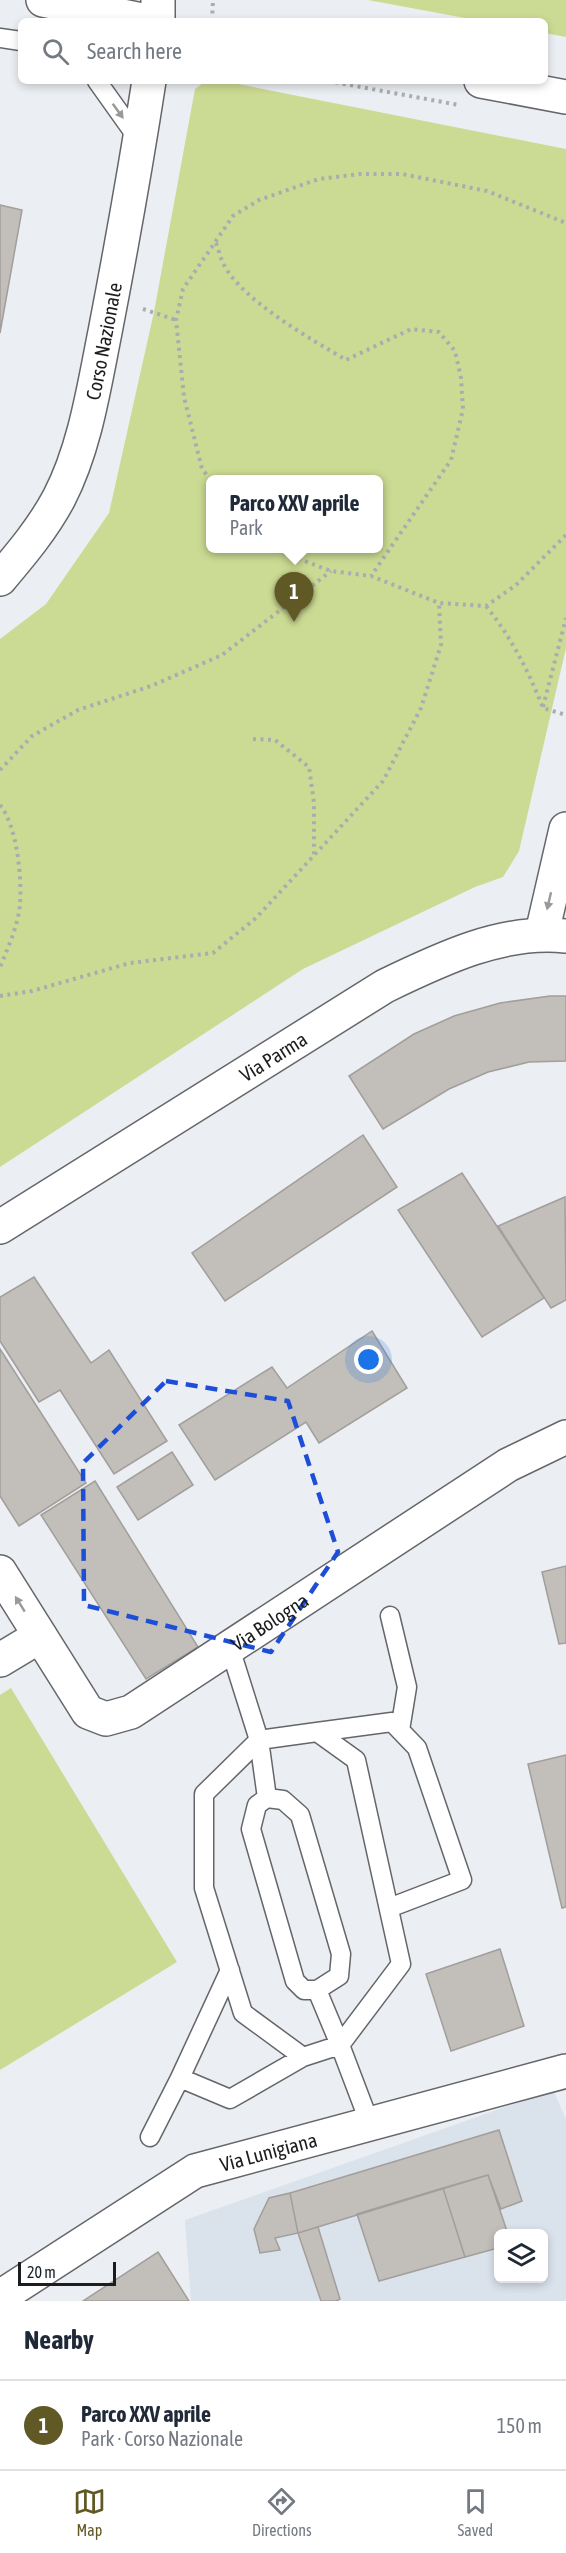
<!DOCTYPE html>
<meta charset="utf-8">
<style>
:root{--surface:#fff;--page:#f2f2f3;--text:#1f2937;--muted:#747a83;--line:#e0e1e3;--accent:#605925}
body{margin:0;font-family:"Asap Condensed",sans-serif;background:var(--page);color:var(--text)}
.controls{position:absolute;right:18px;bottom:18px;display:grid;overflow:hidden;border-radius:9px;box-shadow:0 3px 9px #0003}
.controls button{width:54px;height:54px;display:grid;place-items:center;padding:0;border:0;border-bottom:2px solid var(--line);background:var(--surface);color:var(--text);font:30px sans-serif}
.scale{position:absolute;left:18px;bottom:15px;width:98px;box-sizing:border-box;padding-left:6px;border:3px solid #1c1d1f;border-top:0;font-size:16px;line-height:21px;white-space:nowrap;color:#1c1d1f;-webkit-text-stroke:4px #f9fcff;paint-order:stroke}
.you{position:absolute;left:369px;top:1360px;width:21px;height:21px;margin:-15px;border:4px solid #fff;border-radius:50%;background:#1a73e8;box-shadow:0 0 0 9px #1a73e833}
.badge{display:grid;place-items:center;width:39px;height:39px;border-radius:50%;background:var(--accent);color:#fff;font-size:20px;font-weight:700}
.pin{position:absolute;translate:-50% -50px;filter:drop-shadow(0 2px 3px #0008)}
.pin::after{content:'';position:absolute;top:32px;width:21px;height:18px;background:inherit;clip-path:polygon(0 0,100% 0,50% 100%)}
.popup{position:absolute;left:206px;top:475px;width:177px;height:78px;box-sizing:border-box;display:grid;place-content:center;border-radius:9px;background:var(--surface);filter:drop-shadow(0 2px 4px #0005);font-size:20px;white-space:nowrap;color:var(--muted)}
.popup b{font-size:22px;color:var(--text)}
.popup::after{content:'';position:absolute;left:50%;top:100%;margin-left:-12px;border:12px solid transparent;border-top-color:var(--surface)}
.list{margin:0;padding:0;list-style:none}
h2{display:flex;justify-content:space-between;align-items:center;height:78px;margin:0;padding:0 24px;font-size:26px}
h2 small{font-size:20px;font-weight:400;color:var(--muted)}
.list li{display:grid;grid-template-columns:39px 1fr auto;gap:18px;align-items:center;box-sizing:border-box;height:90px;padding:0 24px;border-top:2px solid var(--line)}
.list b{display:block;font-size:22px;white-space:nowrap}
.list p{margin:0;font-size:20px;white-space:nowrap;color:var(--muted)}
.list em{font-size:20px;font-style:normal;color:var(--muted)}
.icon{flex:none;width:33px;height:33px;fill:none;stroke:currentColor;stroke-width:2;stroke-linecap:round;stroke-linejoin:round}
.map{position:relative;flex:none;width:566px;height:2301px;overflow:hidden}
.search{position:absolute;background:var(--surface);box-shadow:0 3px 9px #0003;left:18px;right:18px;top:18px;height:66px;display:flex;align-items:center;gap:15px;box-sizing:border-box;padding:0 21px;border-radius:9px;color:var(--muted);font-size:22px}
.sheet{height:168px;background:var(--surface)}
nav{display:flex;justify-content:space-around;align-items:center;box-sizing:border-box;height:84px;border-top:2px solid var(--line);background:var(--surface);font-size:16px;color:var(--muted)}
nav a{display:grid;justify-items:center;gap:3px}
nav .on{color:var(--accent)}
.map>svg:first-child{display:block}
</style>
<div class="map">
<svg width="566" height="2301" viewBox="0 0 566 2301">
<rect width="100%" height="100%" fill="#ebeef2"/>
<path fill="#dae2ec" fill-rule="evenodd" d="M553 2090 566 2119V2301H191L185 2220ZM498 2234H544V2278H498Z"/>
<path fill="#ccdb93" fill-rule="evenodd" d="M368 0H566V37L545 33V21H481Z
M206 81H223L566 149V648L519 851 503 877 475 887 303 969 0 1167V639L46 604 109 513 154 312 195 89ZM210 480H378V548H210Z
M11 1688 177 1962 0 2070V1695Z"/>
<path fill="#c2beba" stroke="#a29e9b" stroke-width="1.5" d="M0 205 22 210 0 333Z
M550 996H566V1061L529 1062 488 1072 449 1089 383 1129 349 1076 414 1034 454 1016 500 1003Z
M363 1135 397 1187 225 1301 192 1253Z
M462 1173 544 1298 482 1337 398 1210Z
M565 1197 566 1300 551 1308 498 1226Z
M34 1277 91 1363 109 1350 167 1441 114 1474 60 1390 39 1402 0 1341V1297Z
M372 1331 407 1388 319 1443 306 1422 215 1480 179 1425 272 1367 287 1388Z
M0 1349 86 1483 19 1526 0 1496Z
M172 1452 193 1485 138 1520 117 1487Z
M95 1481 198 1647 146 1679 41 1515Z
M566 1566V1643L559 1644 542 1572Z
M566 1755V1907L562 1908 528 1764Z
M500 1949 524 2026 451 2051 426 1974Z
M499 2130 522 2201 501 2209 488 2175 298 2233 290 2193Z
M488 2175 508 2234H498V2248L465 2257 443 2188Z
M443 2188 465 2257 379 2281 357 2214Z
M290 2193 298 2233 275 2238 280 2250 260 2253 254 2229 269 2198Z
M318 2227 340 2299 336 2301H321L298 2233Z
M158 2252 189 2301H83Z"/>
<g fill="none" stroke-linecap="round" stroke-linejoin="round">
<g stroke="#64666a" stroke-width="21">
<path id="lane" d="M0 38 21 41
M97 81 139 140
M390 1616 407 1687 400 1730
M230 1648 259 1740 317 1732 356 1760 401 1964 340 2045 370 2124
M317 1732 392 1722 417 1748 462 1880 389 1908
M259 1740 204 1794V1888L243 2013 303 2057 340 2045 317 1990
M259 1740 267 1798
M267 1798 283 1800 300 1815 341 1954 339 1976 317 1990H304L295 1981 251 1829 257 1805Z
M230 1970 180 2078 230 2099 303 2057
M150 2137 180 2078"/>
</g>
<g stroke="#64666a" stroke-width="36">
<g id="street">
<path d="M158 0V21"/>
<path d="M542 933 566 829"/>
<path id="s1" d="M0 1227 385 986C441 959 503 929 566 936"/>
<path id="s2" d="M0 1572 88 1712 106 1719 131 1712 508 1465 566 1437"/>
<path d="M0 1660 40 1636"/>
<path id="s3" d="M0 2297 195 2171 566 2071"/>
</g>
</g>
<g stroke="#64666a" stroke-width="36">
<g id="secondary">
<path id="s4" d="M0 579C22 553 43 528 59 498 85 448 94 387 105 332 121 249 136 165 149 81"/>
</g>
</g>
<g stroke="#64666a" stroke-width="36">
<path id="primary" d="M43 0 147 21
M481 81 566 97"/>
</g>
<path stroke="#aaacaf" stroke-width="4" stroke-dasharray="3 4.5" stroke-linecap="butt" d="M212 21 213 0
M328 81 459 105
M216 243C219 250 220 258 224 265 243 301 311 339 346 360L411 329 439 332 455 351 461 378 463 409 451 460 371 576
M143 309 176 320
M211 480 202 469 184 397 176 320 183 289 233 216 259 200 319 179 360 174H402L487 191 566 223
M270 548 331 571 371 576 439 603 486 606 516 585 566 535
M486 606C511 637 528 670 543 708L566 715
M543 707 566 618
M253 739 275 740 309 767 314 803V856
M0 770 32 736 78 710 151 686 222 655 331 571
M0 805C17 826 22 877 20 905 18 925 8 948 0 967
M0 996 32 991 130 963 213 953 256 918 383 781 421 708 441 645 439 603"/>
<use href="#lane" stroke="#fff" stroke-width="18"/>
<use href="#street" stroke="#fff" stroke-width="33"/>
<use href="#secondary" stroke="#fff" stroke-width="33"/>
<use href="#primary" stroke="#fff" stroke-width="33"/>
</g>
<defs><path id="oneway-solid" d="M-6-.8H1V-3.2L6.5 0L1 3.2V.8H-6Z" transform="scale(1.5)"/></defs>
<g fill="#99999a">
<use href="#oneway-solid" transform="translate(118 111) rotate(54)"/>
<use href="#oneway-solid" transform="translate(549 901) rotate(103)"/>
<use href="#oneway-solid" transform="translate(20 1604) rotate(-122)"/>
</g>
<path fill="none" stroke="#1d4ed8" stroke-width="4.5" stroke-dasharray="12 8" stroke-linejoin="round" d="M166 1381 288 1401 338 1552 271 1652 84 1605 83 1463Z"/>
<g text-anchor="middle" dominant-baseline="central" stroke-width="4.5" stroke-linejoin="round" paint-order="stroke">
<g font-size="20" fill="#1c1d1f" stroke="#f9fcff">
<text stroke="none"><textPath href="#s4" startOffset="264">Corso Nazionale</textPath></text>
<text stroke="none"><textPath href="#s1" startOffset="322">Via Parma</textPath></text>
<text stroke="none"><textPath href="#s2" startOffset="376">Via Bologna</textPath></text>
<text stroke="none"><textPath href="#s3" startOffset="308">Via Lunigiana</textPath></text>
</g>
</g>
</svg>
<div class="controls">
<button><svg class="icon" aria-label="layers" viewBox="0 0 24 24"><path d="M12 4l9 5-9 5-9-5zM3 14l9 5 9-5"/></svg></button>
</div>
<div class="scale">20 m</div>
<div class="you"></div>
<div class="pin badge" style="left:294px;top:622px">1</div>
<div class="popup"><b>Parco XXV aprile</b>Park</div>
<div class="search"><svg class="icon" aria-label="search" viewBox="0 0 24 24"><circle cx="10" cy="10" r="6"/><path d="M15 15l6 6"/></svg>Search here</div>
</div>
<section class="sheet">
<h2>Nearby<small></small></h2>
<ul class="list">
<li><span class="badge">1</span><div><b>Parco XXV aprile</b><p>Park · Corso Nazionale</p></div><em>150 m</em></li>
</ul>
</section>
<nav>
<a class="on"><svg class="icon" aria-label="map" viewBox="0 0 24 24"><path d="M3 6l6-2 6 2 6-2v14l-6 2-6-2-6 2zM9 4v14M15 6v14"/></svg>Map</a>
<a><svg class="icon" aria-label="directions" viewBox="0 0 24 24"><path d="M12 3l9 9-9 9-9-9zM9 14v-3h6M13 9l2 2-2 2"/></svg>Directions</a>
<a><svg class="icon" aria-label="saved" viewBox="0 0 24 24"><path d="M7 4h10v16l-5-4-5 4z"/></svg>Saved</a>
</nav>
